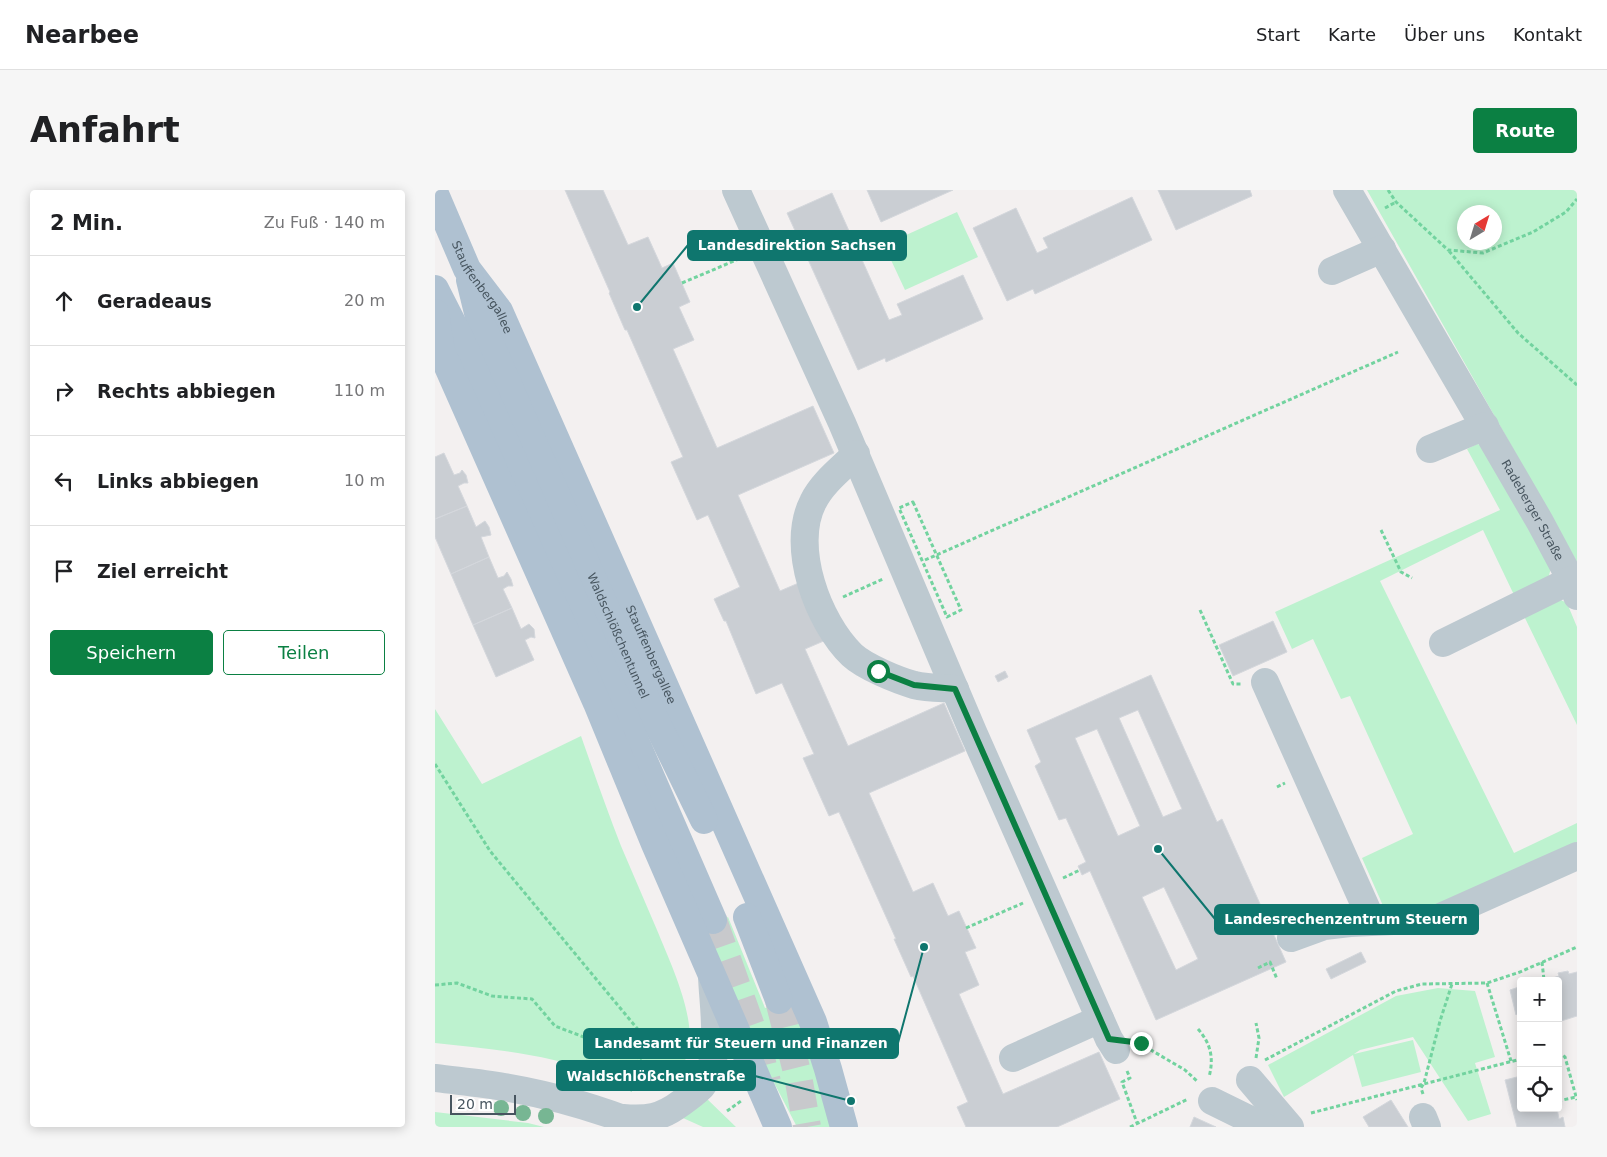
<!DOCTYPE html>
<html lang="de">
<meta charset="utf-8">
<style>
:root{--surface:#fff;--page:#f6f6f6;--text:#202124;--muted:#757577;--line:#e0e0e0;--accent:#0b8043}
body{margin:0;font-family:"DejaVu Sans",sans-serif;background:var(--page);color:var(--text)}
.controls{position:absolute;right:15px;bottom:15px;display:grid;overflow:hidden;border-radius:5px;box-shadow:0 2px 12px #0003}
.controls button{width:45px;height:45px;display:grid;place-items:center;padding:0;border:0;border-bottom:1px solid var(--line);background:var(--surface);color:var(--text);font:25px sans-serif}
.compass{position:absolute;left:1022px;top:15px;width:45px;height:45px;border-radius:50%;background:var(--surface);box-shadow:0 2px 12px #0003;rotate:38deg}
.scale{position:absolute;left:15px;bottom:12px;width:66px;box-sizing:border-box;padding-left:5px;border:2px solid #47555f;border-top:0;font-size:14px;line-height:18px;white-space:nowrap;color:#47555f;-webkit-text-stroke:4px #fff;paint-order:stroke}
.stop{position:absolute;width:15px;height:15px;margin:-11px;border:4px solid #0b8043;border-radius:50%;background:#fff}
.stop.end{background:#0b8043;border-color:#fff;box-shadow:0 1px 5px #0008}
.list{margin:0;padding:0;list-style:none}
h2{display:flex;justify-content:space-between;align-items:center;height:65px;margin:0;padding:0 20px;font-size:21px}
h2 small{font-size:16px;font-weight:400;color:var(--muted)}
.list li{display:grid;grid-template-columns:32px 1fr auto;gap:15px;align-items:center;box-sizing:border-box;height:90px;padding:0 20px;border-top:1px solid var(--line)}
.list b{display:block;font-size:19px;white-space:nowrap}
.list em{font-size:16px;font-style:normal;color:var(--muted)}
.actions{display:flex;gap:10px;padding:15px 20px}
.actions a{flex:1;padding:11px 0;border:1px solid var(--accent);border-radius:5px;text-align:center;font-size:18px;color:var(--accent)}
.actions .main{background:var(--accent);color:#fff}
.icon{flex:none;width:28px;height:28px;fill:none;stroke:currentColor;stroke-width:2;stroke-linecap:round;stroke-linejoin:round}
.map{position:relative;flex:none;width:1142px;height:937px;overflow:hidden;border-radius:5px}
header{display:flex;align-items:center;gap:30px;box-sizing:border-box;height:70px;padding:0 25px;background:var(--surface);border-bottom:1px solid var(--line)}
header strong{font-size:24px}
nav{display:flex;gap:28px;margin-inline-start:auto;font-size:18px}
.intro{display:flex;align-items:center;justify-content:space-between;box-sizing:border-box;height:120px;padding:0 30px}
h1{margin:0;font-size:35px}
.button{padding:12px 22px;border-radius:5px;background:var(--accent);color:#fff;font-size:18px;font-weight:700}
main{display:flex;gap:30px;padding:0 30px}
aside{flex:1;background:var(--surface);border-radius:5px;box-shadow:0 2px 12px #0003}
.map>svg:first-child{display:block}
</style>
<header>
<strong>Nearbee</strong>
<nav><a>Start</a><a>Karte</a><a>Über uns</a><a>Kontakt</a></nav>
</header>
<div class="intro"><h1>Anfahrt</h1><a class="button">Route</a></div>
<main>
<aside>
<h2>2 Min.<small>Zu Fuß · 140 m</small></h2>
<ul class="list">
<li><svg class="icon" aria-label="ahead" viewBox="0 0 24 24"><path d="M12 20V5M6 11l6-6 6 6"/></svg><div><b>Geradeaus</b></div><em>20 m</em></li>
<li><svg class="icon" aria-label="right" viewBox="0 0 24 24"><path d="M7 20v-9h11M14 6l5 5-5 5"/></svg><div><b>Rechts abbiegen</b></div><em>110 m</em></li>
<li><svg class="icon" aria-label="left" viewBox="0 0 24 24"><path d="M17 20v-9H6M10 6l-5 5 5 5"/></svg><div><b>Links abbiegen</b></div><em>10 m</em></li>
<li><svg class="icon" aria-label="arrive" viewBox="0 0 24 24"><path d="M6 21V4h12l-3 4 3 4H6"/></svg><div><b>Ziel erreicht</b></div></li>
</ul>
<div class="actions"><a class="main">Speichern</a><a>Teilen</a></div>
</aside>
<div class="map">
<svg width="1142" height="937" viewBox="0 0 1142 937">
<rect width="100%" height="100%" fill="#f3f0f0"/>
<path fill="#bdf2cf" fill-rule="evenodd" d="M932 0H1142V372ZM1030 22H1060V52H1030Z
M522 22 543 67 470 100 449 55Z
M1042 254 1047 255 1116 378 1113 389 1080 407 1048 340 945 391 1079 663 1142 633V657L1003 719 949 718 927 668 978 644 915 506 906 509 878 449 857 459 840 422 1065 320 1032 259Z
M1126 410 1132 413 1142 437V535L1089 426Z
M0 519 47 594 146 546C159 583 172 620 186 656 198 684 210 712 222 740 235 772 259 822 254 856 251 880 233 897 210 900 200 902 170 887 160 883 111 863 53 859 0 853Z
M293 727 330 818 360 808 396 937H362L334 883 269 738Z
M1003 798 1040 801 1060 867 1040 873 1056 924 1033 931 978 847 925 860 919 864 978 850 986 882 927 897 918 865 849 907 833 875 961 806Z
M270 907 301 937H268L248 928Z
M0 922 93 933 109 937H0Z"/>
<path fill="#caced3" stroke="#d4d7dc" fill-rule="evenodd" d="M130 0H168L193 55 213 47 227 78 238 73 255 112 244 117 259 150 238 159 282 258 378 216 399 263 303 305 345 401 366 392 391 450 370 459 413 556 509 513 530 561 434 603 478 702 498 693 513 726 524 721 541 758 530 762 544 795 524 804 568 904 664 862 685 909 622 937H531L522 917 533 912 478 786 476 787 459 749H461L404 622 394 626 368 568 379 564 347 493 321 504 291 431H289L279 409 305 397 273 325 262 330 236 272 248 267 192 140H190L174 103 175 102Z
M432 0H518L446 32Z
M723 0H815L817 6 741 40Z
M397 3 454 130 467 125 462 114 528 85 548 129 451 172 450 168 423 180 352 23Z
M697 7 717 50 600 104 598 99 572 111 538 38 581 18 602 63 613 58 608 48Z
M9 263 19 285 25 283 27 280 31 285 33 293H29L23 296 32 316 0 329V267Z
M32 316 41 337 50 331 54 337 56 345 46 347 54 367 16 384 0 347V329Z
M54 367 63 388 69 386 72 382 76 389 78 396H73L68 399 77 418 38 435 16 384Z
M77 418 86 439 94 434 99 439 100 448 96 447 90 450 99 470 61 487 38 435Z
M838 431 852 462 798 486 784 455Z
M570 481 573 487 563 492 560 486Z
M716 485 782 632 787 629 851 772 721 830 655 681 647 685 643 676 651 672 631 628 624 630 600 576 606 572 592 540ZM703 520 747 619 728 627 684 528ZM662 539 705 636 683 646 640 548ZM729 697 763 769 741 780 707 707Z
M926 762 931 772 896 789 891 779Z
M1133 781 1134 784 1142 782V826L1123 832V791H1108L1124 786 1123 783Z
M1086 793V837L1082 824 1081 825 1075 800 1084 797 1083 794Z
M1086 886V918H1122L1124 929 1128 927 1130 937H1082L1070 890Z
M956 910 973 937H934L928 927Z
M759 927 781 937H755Z"/>
<g fill="none" stroke-linecap="round" stroke-linejoin="round">
<path stroke="#c8c9cc" stroke-width="28" stroke-dasharray="28 14" stroke-linecap="butt" d="M278 730 322 853 332 892
M344 810 363 886 372 937"/>
<path stroke="#72d39f" stroke-width="3" stroke-dasharray="4 2.5" stroke-linecap="butt" d="M953 0 961 12 1013 60 1048 63 1098 42 1131 22 1142 9
M950 18 961 12
M1014 61 1083 143 1142 195
M247 93 306 68
M478 312 526 420 512 427 464 318Z
M946 340 966 382 977 388
M490 370 963 162
M408 407 448 389
M765 420 798 494H807
M0 574 55 661 215 854 213 879 195 901
M842 597 850 593
M628 688 645 680
M531 738 588 713
M1107 772 1109 790
M823 778 835 772 842 789
M1052 793 1076 871
M0 795 22 793 57 806 97 809 120 836 167 854 197 862 213 878
M763 839C776 854 779 868 774 887
M704 853 750 880 763 892
M1123 862 1130 867 1142 910
M821 868 824 848 821 833
M830 870 961 801 987 794 1052 793 1085 782 1142 757
M692 881 695 888 687 892 702 933
M988 904 986 898 989 893 1005 831 1017 794
M1123 911 1141 907
M292 921 306 911
M876 923 1086 869
M695 937 753 909"/>
<g stroke="#bdc9d0" stroke-width="28">
<path d="M301 0 407 233 538 542 674 849 681 860"/>
<path id="s1" d="M912 0 1105 332 1136 390 1142 406"/>
<path d="M897 81 947 59"/>
<path d="M995 259 1050 236"/>
<path d="M421 264C407 278 387 293 378 312 355 357 383 432 417 465 430 477 462 490 479 495 492 498 507 498 520 499"/>
<path d="M1008 453 1136 390"/>
<path d="M830 492 937 731"/>
<path d="M856 748 889 736 915 733 1001 729 1142 666"/>
<path d="M578 868 665 829"/>
<path d="M0 888C23 891 46 893 69 897 116 905 165 919 209 937"/>
<path d="M815 890 855 937"/>
<path d="M777 911 830 937"/>
<path d="M988 927 992 937"/>
<path d="M188 928C212 930 226 928 246 913 253 908 261 902 267 896 288 869 278 818 277 786"/>
</g>
<g stroke="#afc1d1" stroke-width="28">
<path id="s2" d="M0 4 32 79 64 121 378 832 393 879 409 937"/>
<path id="s3" d="M35 90 45 131 215 519 269 630"/>
<path d="M0 99 25 148 278 730"/>
<path d="M0 123 6 161 162 513 220 654 343 937"/>
<path d="M312 727 344 810"/>
</g>
</g>
<g fill="#77b693">
<circle cx="66" cy="918" r="8"/>
<circle cx="88" cy="923" r="8"/>
<circle cx="111" cy="926" r="8"/>
</g>
<g fill="none" stroke-linecap="round" stroke-linejoin="round">
<path stroke="#0b8043" stroke-width="6" d="M443 481 479 495 520 499 674 849 706 853"/>
</g>
<g text-anchor="middle" dominant-baseline="central" stroke-width="4" stroke-linejoin="round" paint-order="stroke">
<g font-size="12" fill="#47555f" stroke="#fff">
<text stroke="none"><textPath href="#s2" startOffset="105">Stauffenbergallee</textPath></text>
<text stroke="none"><textPath href="#s1" startOffset="370">Radeberger Straße</textPath></text>
<text stroke="none"><textPath href="#s3" startOffset="386">Waldschlößchentunnel</textPath></text>
<text stroke="none"><textPath href="#s2" startOffset="510">Stauffenbergallee</textPath></text>
</g>
</g>
<path fill="none" stroke="#0f766e" stroke-width="2" d="M202 117L253 55M723 659L780 729M489 757L463 853M416 911L320 886"/>
<g fill="#0f766e" stroke="#fff" stroke-width="2">
<circle cx="202" cy="117" r="5"/>
<circle cx="723" cy="659" r="5"/>
<circle cx="489" cy="757" r="5"/>
<circle cx="416" cy="911" r="5"/>
</g>
<g fill="#0f766e" stroke="#0f766e" stroke-width="2">
<rect x="253" y="41" width="218" height="29" rx="5"/>
<rect x="780" y="715" width="263" height="29" rx="5"/>
<rect x="149" y="839" width="314" height="29" rx="5"/>
<rect x="122" y="871" width="198" height="29" rx="5"/>
</g>
<g font-size="14" text-anchor="middle" font-weight="bold" fill="#fff">
<text x="362" y="60">Landesdirektion Sachsen</text>
<text x="911" y="734">Landesrechenzentrum Steuern</text>
<text x="306" y="858">Landesamt für Steuern und Finanzen</text>
<text x="221" y="891">Waldschlößchenstraße</text>
</g>
</svg>
<div class="controls">
<button>+</button>
<button>−</button>
<button><svg class="icon" aria-label="locate" viewBox="0 0 24 24"><circle cx="12" cy="12" r="6"/><path d="M12 2v4M12 18v4M2 12h4M18 12h4"/></svg></button>
</div>
<svg class="compass" viewBox="-18 -18 36 36"><path d="M0-13l5 13h-10z" fill="#e53935"/><path d="M0 13l5-13h-10z" fill="#757577"/></svg>
<div class="scale">20 m</div>
<div class="stop" style="left:443px;top:481px"></div>
<div class="stop end" style="left:706px;top:853px"></div>
</div>
</main>
